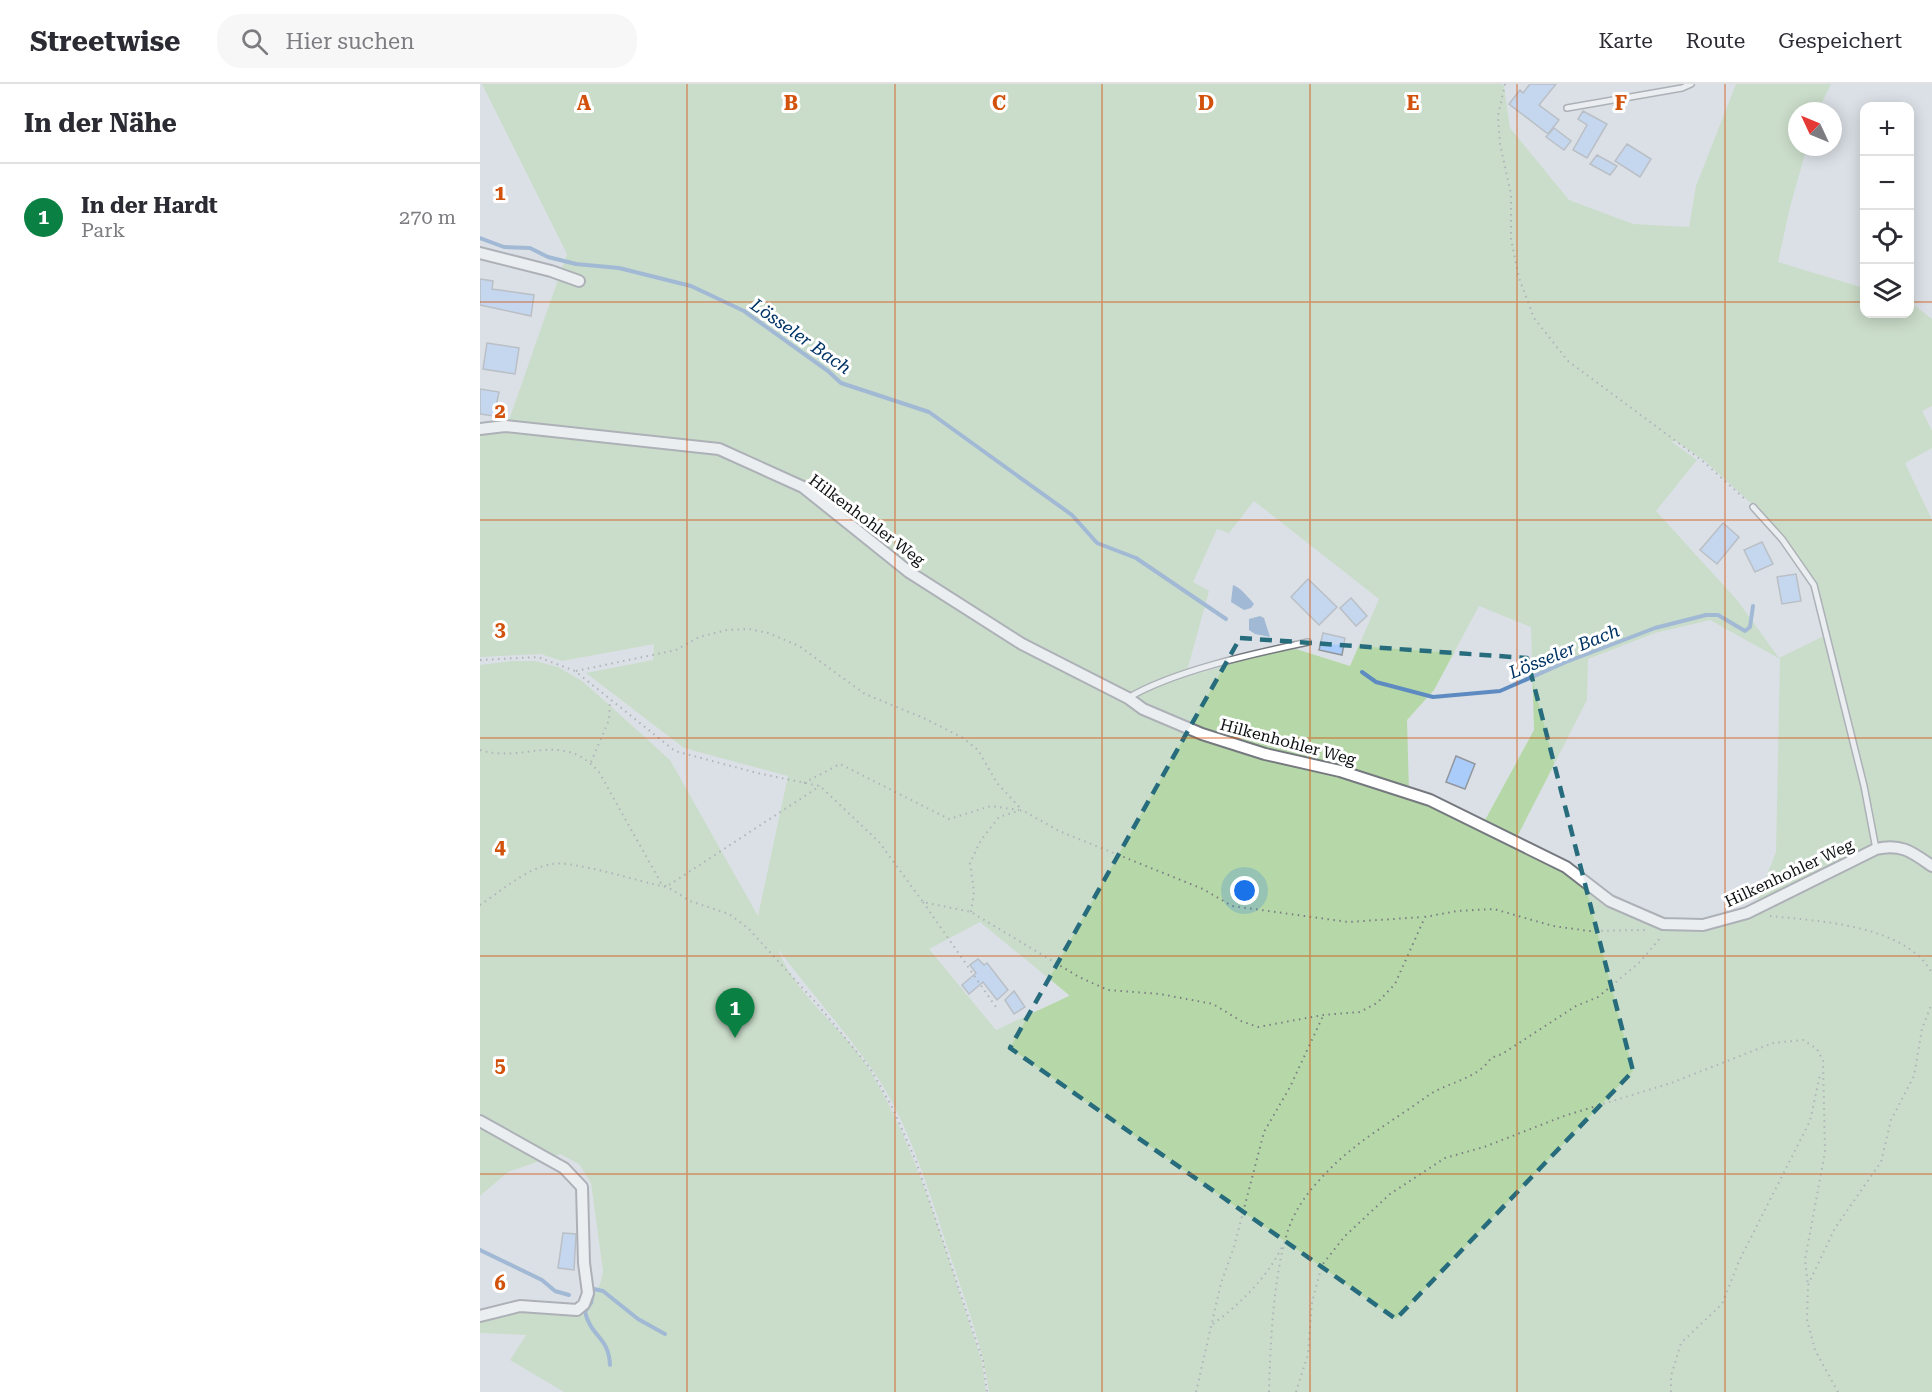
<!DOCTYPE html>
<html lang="de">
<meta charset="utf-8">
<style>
:root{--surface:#fff;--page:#f7f7f7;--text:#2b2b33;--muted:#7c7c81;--line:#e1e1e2;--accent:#0b8043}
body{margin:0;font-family:"Roboto Serif",serif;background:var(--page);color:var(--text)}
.controls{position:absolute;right:18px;top:18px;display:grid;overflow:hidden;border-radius:12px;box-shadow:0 3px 15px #0003}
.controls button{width:54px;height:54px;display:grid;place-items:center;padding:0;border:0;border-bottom:2px solid var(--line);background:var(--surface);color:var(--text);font:30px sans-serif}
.compass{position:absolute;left:1308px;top:18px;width:54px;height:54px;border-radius:50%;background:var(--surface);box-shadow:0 3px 15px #0003;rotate:314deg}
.you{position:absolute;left:765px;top:807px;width:21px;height:21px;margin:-15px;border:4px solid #fff;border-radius:50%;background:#1a73e8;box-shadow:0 0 0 9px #1a73e833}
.badge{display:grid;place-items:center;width:39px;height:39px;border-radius:50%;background:var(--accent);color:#fff;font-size:20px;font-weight:700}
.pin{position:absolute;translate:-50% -50px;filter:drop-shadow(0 2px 3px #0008)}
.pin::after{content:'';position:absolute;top:32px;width:21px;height:18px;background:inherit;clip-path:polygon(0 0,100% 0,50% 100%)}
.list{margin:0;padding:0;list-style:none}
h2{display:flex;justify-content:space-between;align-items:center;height:78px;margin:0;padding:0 24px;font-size:26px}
h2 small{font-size:20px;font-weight:400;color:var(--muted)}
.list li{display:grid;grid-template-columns:39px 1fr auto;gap:18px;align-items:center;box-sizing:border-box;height:108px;padding:0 24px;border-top:2px solid var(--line)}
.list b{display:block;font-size:22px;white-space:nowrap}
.list p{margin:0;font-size:20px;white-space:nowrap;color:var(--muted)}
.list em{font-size:20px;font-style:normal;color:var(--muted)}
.icon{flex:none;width:33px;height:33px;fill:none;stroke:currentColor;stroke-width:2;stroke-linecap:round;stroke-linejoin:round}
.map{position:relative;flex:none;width:1452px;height:1308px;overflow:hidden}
header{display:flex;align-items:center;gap:36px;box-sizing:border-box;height:84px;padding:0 30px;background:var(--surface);border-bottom:2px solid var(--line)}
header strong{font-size:28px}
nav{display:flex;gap:33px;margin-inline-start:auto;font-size:21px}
.search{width:420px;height:54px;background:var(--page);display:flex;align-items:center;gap:15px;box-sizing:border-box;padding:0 21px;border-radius:24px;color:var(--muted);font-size:22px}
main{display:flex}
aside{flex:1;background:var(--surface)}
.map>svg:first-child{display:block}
</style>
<header>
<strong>Streetwise</strong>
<div class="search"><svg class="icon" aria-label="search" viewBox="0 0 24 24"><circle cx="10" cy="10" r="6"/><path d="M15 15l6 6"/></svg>Hier suchen</div>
<nav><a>Karte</a><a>Route</a><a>Gespeichert</a></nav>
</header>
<main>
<aside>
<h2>In der Nähe<small></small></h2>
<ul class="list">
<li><span class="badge">1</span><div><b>In der Hardt</b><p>Park</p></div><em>270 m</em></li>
</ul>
</aside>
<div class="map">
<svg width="1452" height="1308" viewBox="0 0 1452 1308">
<rect width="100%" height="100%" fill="#dbe0e6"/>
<path fill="#b6d8a8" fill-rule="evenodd" d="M2 0H1021L1024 2 1030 44 1089 116 1153 140 1209 143 1216 102 1256 0H1351L1338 27H1317V63H1327L1310 123 1298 178 1384 204V230H1430V218L1452 235V322L1442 327 1452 347V364L1425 379 1452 436V1308H509C503 1263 486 1220 472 1177 450 1112 431 1040 391 984 362 943 328 905 298 865 315 912 365 945 391 988 443 1077 469 1180 502 1277L506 1308H84L30 1276 46 1251 0 1249V1237L32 1226 106 1231 121 1197 123 1187 111 1099 99 1080 80 1070 28 1088 0 1112V581L31 577H55L78 583 102 597 126 618 190 676 278 832 308 692 204 664 106 589 173 576 174 560 82 577 61 570 0 573V349L27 347 86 350 238 368 322 407 427 489 541 563 663 627 722 652 784 672 861 690 949 720 1033 757 1085 786 1127 819 1180 842 1222 843 1272 829 1296 768 1300 575 1230 536 1175 549 1108 575 1107 616 1036 755 1004 738 1054 646 1051 543 999 522 954 606 927 636 929 707C906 699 883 691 859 684 792 666 710 656 653 614L668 604 788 569 816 565 870 582 899 515 774 417 749 449 737 445 713 498 729 507 707 587 667 600 649 612 543 557 431 484 325 399 241 361 29 336 87 170ZM1194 356 1225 377 1274 422 1303 454 1335 500 1391 724 1387 726 1357 606 1346 551 1299 574 1257 516 1176 427 1217 376 1192 358ZM500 838 589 911V912L516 946 449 865Z"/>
<path fill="#5d8bc1" d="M753 501C760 503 769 514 774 520L771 524 764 526 751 518Z
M780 532 784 534 790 553 775 550 769 546V535Z"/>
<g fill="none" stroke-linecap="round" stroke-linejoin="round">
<path stroke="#5d8bc1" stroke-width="4" d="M0 154 24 163 50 164 68 173 96 180 139 184 211 202 264 227 348 287 361 299 449 328 592 431 617 459 656 474 746 535
M882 588 896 598 953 613 1020 607 1086 578 1175 544 1226 531H1238L1265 547 1270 543 1273 522
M0 1166 62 1196 75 1207 89 1211
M130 1281C129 1253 111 1253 105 1228L111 1219 114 1205 123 1207 158 1235 185 1250"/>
</g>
<path fill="#a9ccfb" stroke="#92979d" stroke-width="1.5" d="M1050 0H1076L1059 21 1079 36 1068 50 1029 20 1040 6 1043 9Z
M1103 27 1127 40 1107 74 1093 66 1107 41 1098 35Z
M1074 44 1091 57 1084 66 1066 53Z
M1147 60 1171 75 1160 93 1135 77Z
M1117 71 1137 82 1130 91 1110 80Z
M0 195 13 197 12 205 54 211 51 232 0 221Z
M7 259 39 264 35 290 3 285Z
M0 305 19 308 14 332 0 330Z
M1243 439 1259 453 1237 480 1220 466Z
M1282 458 1293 480 1275 488 1264 466Z
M1316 490 1321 517 1302 520 1297 493Z
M828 495 857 523 839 541 811 513Z
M871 514 887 532 876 542 860 524Z
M843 549 865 554 862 571 839 566Z
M976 672 995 680 985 705 966 698Z
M498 875 504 881 507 879 528 906 517 916 503 898 489 910 482 901 496 889 490 881Z
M534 907 545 923 534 930 525 916Z
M83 1149 96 1150 94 1186 78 1184Z"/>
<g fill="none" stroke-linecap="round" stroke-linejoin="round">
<g stroke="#75797f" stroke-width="8">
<path id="lane" d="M1087 24 1202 4 1211 0
M1273 423 1302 455 1334 501 1384 702 1396 765
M648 614C693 587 776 569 828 558"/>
</g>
<g stroke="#75797f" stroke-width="14">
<path id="street" d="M0 169 71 187 99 197
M0 345 25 342 239 365 323 403 429 488 542 560 648 614 663 625 722 650 785 670 860 687 950 716 1086 783 1130 817 1183 840 1223 841 1267 829 1396 765C1421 759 1432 768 1452 782
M0 1037 84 1084 102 1103 104 1179 108 1209 104 1220 97 1226 40 1222 0 1232"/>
</g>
<path stroke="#7b7f83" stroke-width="2" stroke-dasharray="1.5 4.5" stroke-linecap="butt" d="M1025 0 1018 32 1020 60 1031 110V155L1039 194 1054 234 1088 277 1224 378 1267 417
M0 576 58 573 95 587 195 667 277 689 340 702 399 758 443 818 491 828 599 893 628 906 680 910 733 920 761 937 778 943 843 931 880 928 897 919 915 900 945 833 977 827 1014 825 1073 842 1109 847 1165 846
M96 587 196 566 219 553 247 546 269 545 288 549 319 562 385 610 446 635 483 654 498 666 517 699 542 726
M0 666C45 680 81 645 119 688L181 799 210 817 249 830 268 844 338 921 390 984 412 1023 436 1077 503 1277 507 1308
M111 678 129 636 130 616
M324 699 360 680 469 735 511 722 539 726
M443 818 518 926
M0 821C21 807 47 784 72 780 92 776 161 798 186 803L340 702
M491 828 494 808 490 779 501 756 519 733 542 726 579 747 723 805 752 822 868 838 943 833
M1290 832C1339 837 1426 841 1452 889
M733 1240C761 1219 786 1195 802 1163
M716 1308 741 1199 754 1163 784 1048 810 1003 843 932
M789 1308C790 1262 794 1166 816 1128 824 1113 835 1100 847 1088 875 1058 913 1037 946 1013 966 998 997 996 1011 974L1022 970 1096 922 1118 913 1160 878 1181 853
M816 1308 828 1270 832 1218 842 1181 865 1152 910 1110 965 1074 1004 1063 1084 1032 1191 999 1293 959 1323 956 1337 965 1343 977 1345 1068 1325 1176 1328 1201
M1191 1308V1292L1201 1259 1242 1220 1259 1177 1330 1037 1340 991
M1358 1308 1335 1266 1327 1236 1328 1201 1355 1144 1401 1078 1411 1036 1434 992 1442 945 1452 919"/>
<use href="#lane" stroke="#fff" stroke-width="5"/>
<use href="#street" stroke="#fff" stroke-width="10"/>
</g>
<path d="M0 0H1452V1308H0ZM760 554 1047 574 1153 987 916 1235 530 964Z" fill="#dbe0e6" fill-opacity=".55" fill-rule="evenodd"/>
<path fill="none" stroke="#276c7c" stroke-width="4.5" stroke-dasharray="12 8" stroke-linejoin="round" d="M760 554 1047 574 1153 987 916 1235 530 964Z"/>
<path fill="none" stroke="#d2520c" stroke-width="1.5" stroke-opacity="0.55" d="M207 0V1308M415 0V1308M622 0V1308M830 0V1308M1037 0V1308M1245 0V1308M0 218H1384M1430 218H1452M0 436H1452M0 654H1452M0 872H1452M0 1090H1452"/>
<g text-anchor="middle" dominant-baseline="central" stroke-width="6" stroke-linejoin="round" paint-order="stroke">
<g font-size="16" fill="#0d0f11" stroke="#fff">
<text transform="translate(387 436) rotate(37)">Hilkenhohler Weg</text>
<text transform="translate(808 658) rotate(15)">Hilkenhohler Weg</text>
<text transform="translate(1309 789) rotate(-25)">Hilkenhohler Weg</text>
</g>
<g font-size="18" font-style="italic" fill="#003466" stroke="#fff">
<text transform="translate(321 252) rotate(35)">Lösseler Bach</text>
<text transform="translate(1084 567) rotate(-22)">Lösseler Bach</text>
</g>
</g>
<g font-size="20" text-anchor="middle" font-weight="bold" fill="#d2520c" stroke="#fff" stroke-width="6" stroke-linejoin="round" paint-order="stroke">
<text x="104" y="26">A</text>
<text x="311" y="26">B</text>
<text x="519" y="26">C</text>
<text x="726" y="26">D</text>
<text x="933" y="26">E</text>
<text x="1141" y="26">F</text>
<text x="20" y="116">1</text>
<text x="20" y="334">2</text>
<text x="20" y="552">3</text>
<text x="20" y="770">4</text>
<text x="20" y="988">5</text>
<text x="20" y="1206">6</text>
</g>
</svg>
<div class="controls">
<button>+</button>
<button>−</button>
<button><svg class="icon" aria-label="locate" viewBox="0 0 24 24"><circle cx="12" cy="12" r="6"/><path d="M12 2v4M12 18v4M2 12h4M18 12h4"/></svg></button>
<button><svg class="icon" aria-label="layers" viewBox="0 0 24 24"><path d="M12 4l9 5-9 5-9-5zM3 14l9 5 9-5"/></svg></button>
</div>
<svg class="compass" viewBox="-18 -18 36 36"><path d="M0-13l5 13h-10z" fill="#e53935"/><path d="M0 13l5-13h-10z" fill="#7c7c81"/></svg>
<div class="you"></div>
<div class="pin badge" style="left:255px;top:954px">1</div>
</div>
</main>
